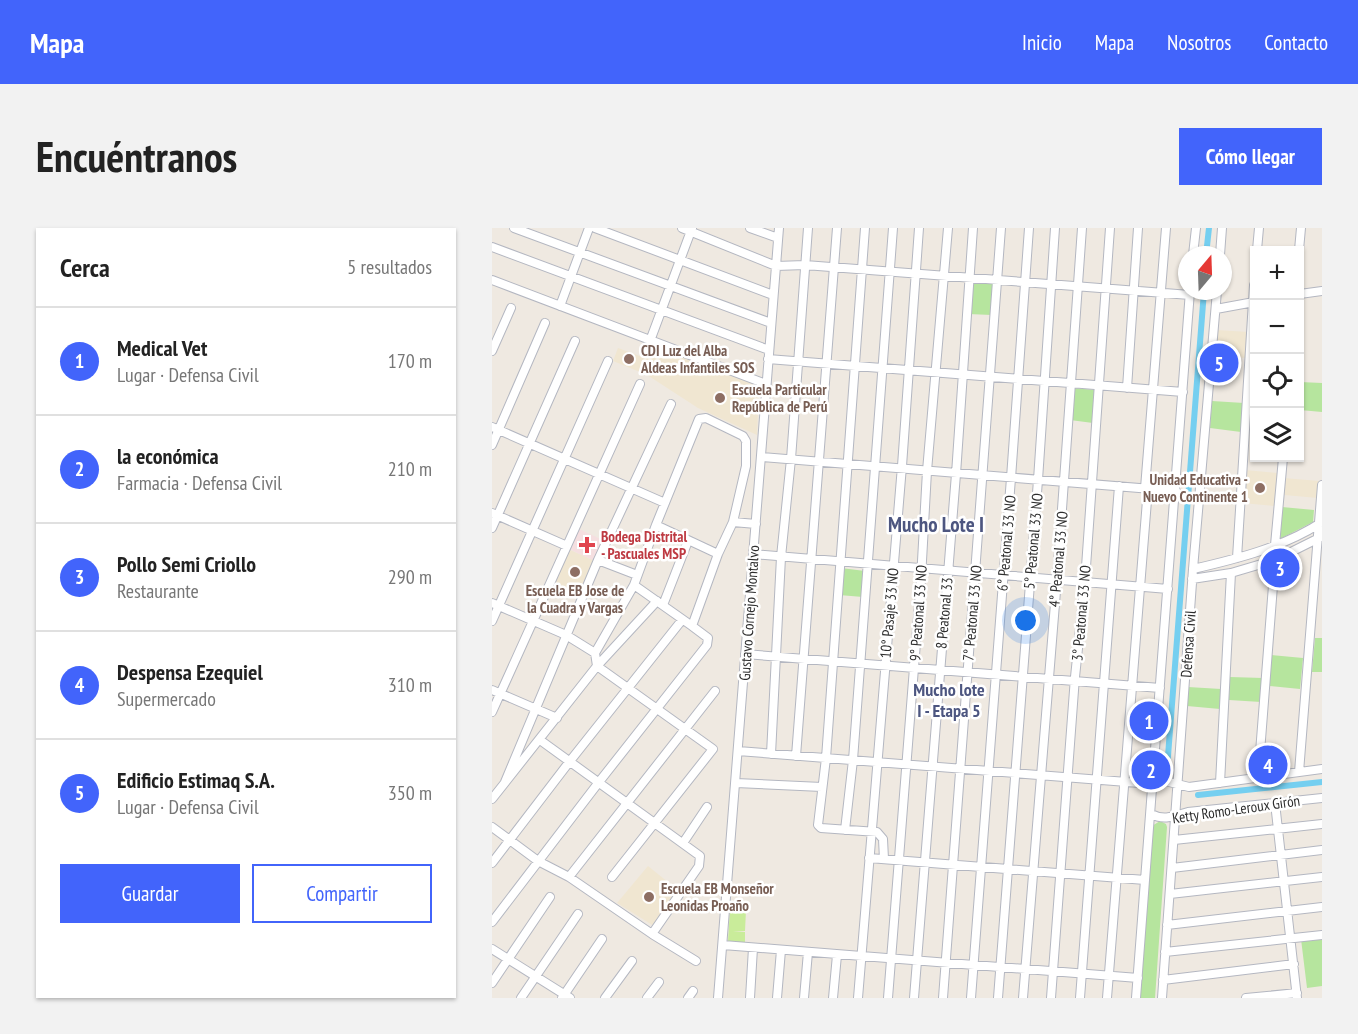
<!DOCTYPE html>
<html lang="es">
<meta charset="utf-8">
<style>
:root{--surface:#fff;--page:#f2f2f2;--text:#222;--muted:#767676;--line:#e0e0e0;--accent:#4264fb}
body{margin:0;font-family:"PT Sans Narrow",sans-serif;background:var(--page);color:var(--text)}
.controls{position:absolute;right:18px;top:18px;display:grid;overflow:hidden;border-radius:0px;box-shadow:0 2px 4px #0004}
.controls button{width:54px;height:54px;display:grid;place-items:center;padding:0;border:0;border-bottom:2px solid var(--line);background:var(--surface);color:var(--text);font:30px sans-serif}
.compass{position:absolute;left:686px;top:18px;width:54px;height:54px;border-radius:50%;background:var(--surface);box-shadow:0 2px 4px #0004;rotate:19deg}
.you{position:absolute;left:534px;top:393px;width:21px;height:21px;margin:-15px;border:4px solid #fff;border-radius:50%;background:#1a73e8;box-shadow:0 0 0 9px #1a73e833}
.badge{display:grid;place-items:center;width:39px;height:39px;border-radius:50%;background:var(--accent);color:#fff;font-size:20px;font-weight:700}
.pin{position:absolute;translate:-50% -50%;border:3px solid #fff;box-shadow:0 2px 6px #0006}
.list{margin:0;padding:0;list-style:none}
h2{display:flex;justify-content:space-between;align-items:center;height:78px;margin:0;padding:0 24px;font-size:26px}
h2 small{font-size:20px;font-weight:400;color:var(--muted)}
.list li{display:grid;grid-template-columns:39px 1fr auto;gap:18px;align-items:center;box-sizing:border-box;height:108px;padding:0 24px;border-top:2px solid var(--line)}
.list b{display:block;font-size:22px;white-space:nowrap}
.list p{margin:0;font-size:20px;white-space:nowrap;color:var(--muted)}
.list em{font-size:20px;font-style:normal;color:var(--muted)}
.actions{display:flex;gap:12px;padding:18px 24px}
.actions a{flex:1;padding:14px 0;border:2px solid var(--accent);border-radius:0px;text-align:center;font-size:21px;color:var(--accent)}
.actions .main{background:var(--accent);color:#fff}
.icon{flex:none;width:33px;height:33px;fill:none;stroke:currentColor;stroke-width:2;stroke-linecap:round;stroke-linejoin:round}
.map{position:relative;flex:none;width:830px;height:770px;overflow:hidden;border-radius:0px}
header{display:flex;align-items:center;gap:36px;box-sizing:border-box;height:84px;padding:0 30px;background:var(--accent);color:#fff}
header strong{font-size:28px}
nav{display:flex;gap:33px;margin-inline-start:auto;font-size:21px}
.intro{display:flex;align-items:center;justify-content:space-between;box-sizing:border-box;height:144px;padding:0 36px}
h1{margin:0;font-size:42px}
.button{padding:15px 27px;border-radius:0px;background:var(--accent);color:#fff;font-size:21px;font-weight:700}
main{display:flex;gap:36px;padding:0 36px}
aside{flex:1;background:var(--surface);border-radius:0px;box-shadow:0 2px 4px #0004}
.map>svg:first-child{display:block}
</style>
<header>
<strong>Mapa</strong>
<nav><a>Inicio</a><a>Mapa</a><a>Nosotros</a><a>Contacto</a></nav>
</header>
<div class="intro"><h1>Encuéntranos</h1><a class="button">Cómo llegar</a></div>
<main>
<aside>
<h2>Cerca<small>5 resultados</small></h2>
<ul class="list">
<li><span class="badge">1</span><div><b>Medical Vet</b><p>Lugar · Defensa Civil</p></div><em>170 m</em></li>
<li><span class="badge">2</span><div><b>la económica</b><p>Farmacia · Defensa Civil</p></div><em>210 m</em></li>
<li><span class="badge">3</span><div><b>Pollo Semi Criollo</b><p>Restaurante</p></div><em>290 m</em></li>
<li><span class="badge">4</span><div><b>Despensa Ezequiel</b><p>Supermercado</p></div><em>310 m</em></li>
<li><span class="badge">5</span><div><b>Edificio Estimaq S.A.</b><p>Lugar · Defensa Civil</p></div><em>350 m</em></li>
</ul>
<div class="actions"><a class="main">Guardar</a><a>Compartir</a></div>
</aside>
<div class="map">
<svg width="830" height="770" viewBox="0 0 830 770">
<rect width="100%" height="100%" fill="#efe9e1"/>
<path fill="#f0e6d1" d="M724 102 757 104 755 130 721 128Z
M154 116 264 156 267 159 265 207 206 180 149 143 154 130 148 144 121 133 126 120 153 130 151 123Z
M753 242 785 245 782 278 750 275Z
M792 250 827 253 826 270 792 267Z
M76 321 103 333 90 366 62 354Z
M156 638 187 663 162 698 125 675Z"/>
<path fill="#f5dfe0" d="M87 301 113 313 103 333 77 321Z"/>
<path fill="#b6e59e" d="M478 53 501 55 500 87 476 86Z
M808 154 830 155V184L808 182Z
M581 160 603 162 601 195 578 192Z
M720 173 752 175 749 204 718 200Z
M790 279 822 282 821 294 788 311Z
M349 340 373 343 371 369 347 367Z
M823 410H830V444H820Z
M779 427 811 430 808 461 777 458Z
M738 449 771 450 769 474 737 472Z
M696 459 729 461 728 481 695 478Z
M668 593 674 596 675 599 663 770H646L660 598Z
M830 709V758L815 760 809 711Z"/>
<path fill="#c9ec9a" d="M238 680 254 682 253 703H241L253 704V715L236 713Z"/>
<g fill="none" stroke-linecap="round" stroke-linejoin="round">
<path stroke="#75cff0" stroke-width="6" d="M714 27 717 0
M675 541 712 63
M706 567 830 554"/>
<g stroke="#b4b7c1" stroke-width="10">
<path id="minor" d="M22 0 279 95
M103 0 281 67
M190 0 284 38 313 37 698 67
M258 0 286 10
M373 0 334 530 326 597 329 600 385 604 391 611 392 631
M0 19 277 122
M765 22 767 0
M807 22 809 0
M701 27 704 0
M728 27 730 0
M0 52 274 156
M808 66 830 63
M68 78 97 0
M724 81 762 74
M158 113 200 0
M0 123 19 80
M276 131 691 164
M635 160 646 0
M0 199 173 275
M0 217 53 95
M269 229 684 263
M653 260 674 0
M0 285 75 318
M241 294 264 296
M164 297 226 326
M0 300 83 113
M783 317 791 230
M261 326 676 361
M745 330 762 57
M106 332 145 347
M701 341C745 331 792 319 830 294
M700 351 739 345 783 332 827 310
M0 375 74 407 103 425
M171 377 196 313
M0 393 116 133
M253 426 668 460
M105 438 103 425 142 357 164 297 207 191 214 190 251 208 254 213V238L241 294 226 326 200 398 142 357
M105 438 221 521 120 649
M0 462 65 490
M0 484 148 156
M48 512 208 628 207 638 160 706
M246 523 660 556 673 553 697 559 830 541
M279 526 289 329 299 231 316 0
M304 528 345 0
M807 544 830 257
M766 550 783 332
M13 554 106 332 179 176
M244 555 330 559
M728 555 739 345
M0 571 105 438 165 373
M783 575 805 770
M659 586C672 593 682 588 696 584L830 570
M0 599 46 633 77 649 160 706 204 733
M353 602 361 532 401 0
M682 612 830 596
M191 615 215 579
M377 630 653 652
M0 635 78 533 190 392
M680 640 830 622
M77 649 223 463
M678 666 830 649
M0 694 107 554 215 417 216 410 200 398
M675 697 830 679
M231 717 646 750
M0 721 78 770
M673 724 830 707
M671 752 802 736
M0 755 58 669
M29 770 86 686
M70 770 110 711
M113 770 140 733
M155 770 167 754
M196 770 201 763
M226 770 287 0
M258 770 261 720
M285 770 289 722
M312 770 316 724
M341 770 345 727
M366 770 410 238 427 0
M396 770 429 351 435 243 456 0
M422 770 464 246 481 0
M451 770 509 0
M479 770 519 250 537 0
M506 770 546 252 563 0
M531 770 565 351 590 0
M559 770 583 449 593 353 618 0
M588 770 627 258
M615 770 656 260
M644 770 698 63
M670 770 701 341 725 63
M754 770 805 765"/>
</g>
<use href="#minor" stroke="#fff" stroke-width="8"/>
</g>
<g fill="#8d6e63" stroke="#fff" stroke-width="2">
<circle cx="137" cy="131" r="6"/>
<circle cx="228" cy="170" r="6"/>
<circle cx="768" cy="260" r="6"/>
<circle cx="83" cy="344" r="6"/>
<circle cx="157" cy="669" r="6"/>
</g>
<path fill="#e0444e" stroke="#fff" stroke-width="2" d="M92 308h6v6h6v6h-6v6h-6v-6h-6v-6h6z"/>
<g text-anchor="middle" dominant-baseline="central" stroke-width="5" stroke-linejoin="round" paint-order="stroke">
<g font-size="15" font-weight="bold" fill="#785e54" stroke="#fff" text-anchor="start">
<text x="149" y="122">CDI Luz del Alba<tspan x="149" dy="17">Aldeas Infantiles SOS</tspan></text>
<text x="240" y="161">Escuela Particular<tspan x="240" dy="17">República de Perú</tspan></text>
<text x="756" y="251" text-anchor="end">Unidad Educativa -<tspan x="756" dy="17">Nuevo Continente 1</tspan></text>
<text x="83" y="362" text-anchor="middle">Escuela EB Jose de<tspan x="83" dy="17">la Cuadra y Vargas</tspan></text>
<text x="169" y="660">Escuela EB Monseñor<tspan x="169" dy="17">Leonidas Proaño</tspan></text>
</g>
<g font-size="15" font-weight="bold" fill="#be3a42" stroke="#fff" text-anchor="start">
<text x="109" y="308">Bodega Distrital<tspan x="109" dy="17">- Pascuales MSP</tspan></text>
</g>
<g font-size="15" fill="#2e2e2e" stroke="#fff">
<text transform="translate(541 313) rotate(-85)">5° Peatonal 33 NO</text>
<text transform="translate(514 315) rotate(-85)">6° Peatonal 33 NO</text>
<text transform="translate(566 331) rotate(-85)">4° Peatonal 33 NO</text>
<text transform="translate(257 385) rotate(-86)">Gustavo Cornejo Montalvo</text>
<text transform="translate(397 385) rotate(-85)">10° Pasaje 33 NO</text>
<text transform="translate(426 385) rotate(-86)">9° Peatonal 33 NO</text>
<text transform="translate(452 385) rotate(-85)">8 Peatonal 33</text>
<text transform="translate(480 385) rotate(-85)">7° Peatonal 33 NO</text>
<text transform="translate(589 385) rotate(-85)">3° Peatonal 33 NO</text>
<text transform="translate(696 416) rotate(-86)">Defensa Civil</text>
<text transform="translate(744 581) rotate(-8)">Ketty Romo-Leroux Girón</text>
</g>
<g font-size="18" font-weight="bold" fill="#4d5680" stroke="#fff">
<text x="457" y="461">Mucho lote<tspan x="457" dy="21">I - Etapa 5</tspan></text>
</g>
<g font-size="21" font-weight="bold" fill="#4d5680" stroke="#fff">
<text x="444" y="296">Mucho Lote I</text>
</g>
</g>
</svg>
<div class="controls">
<button>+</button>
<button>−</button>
<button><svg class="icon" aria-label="locate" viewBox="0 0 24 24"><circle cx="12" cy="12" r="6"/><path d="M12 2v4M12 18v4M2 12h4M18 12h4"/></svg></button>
<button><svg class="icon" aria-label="layers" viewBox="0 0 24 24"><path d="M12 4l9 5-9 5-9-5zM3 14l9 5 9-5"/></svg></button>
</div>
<svg class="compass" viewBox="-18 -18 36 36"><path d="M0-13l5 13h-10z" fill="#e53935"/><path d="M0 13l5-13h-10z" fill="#767676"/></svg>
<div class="you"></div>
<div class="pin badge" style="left:657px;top:493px">1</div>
<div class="pin badge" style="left:659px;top:542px">2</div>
<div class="pin badge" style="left:788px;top:340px">3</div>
<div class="pin badge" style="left:776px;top:537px">4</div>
<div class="pin badge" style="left:727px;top:135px">5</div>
</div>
</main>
